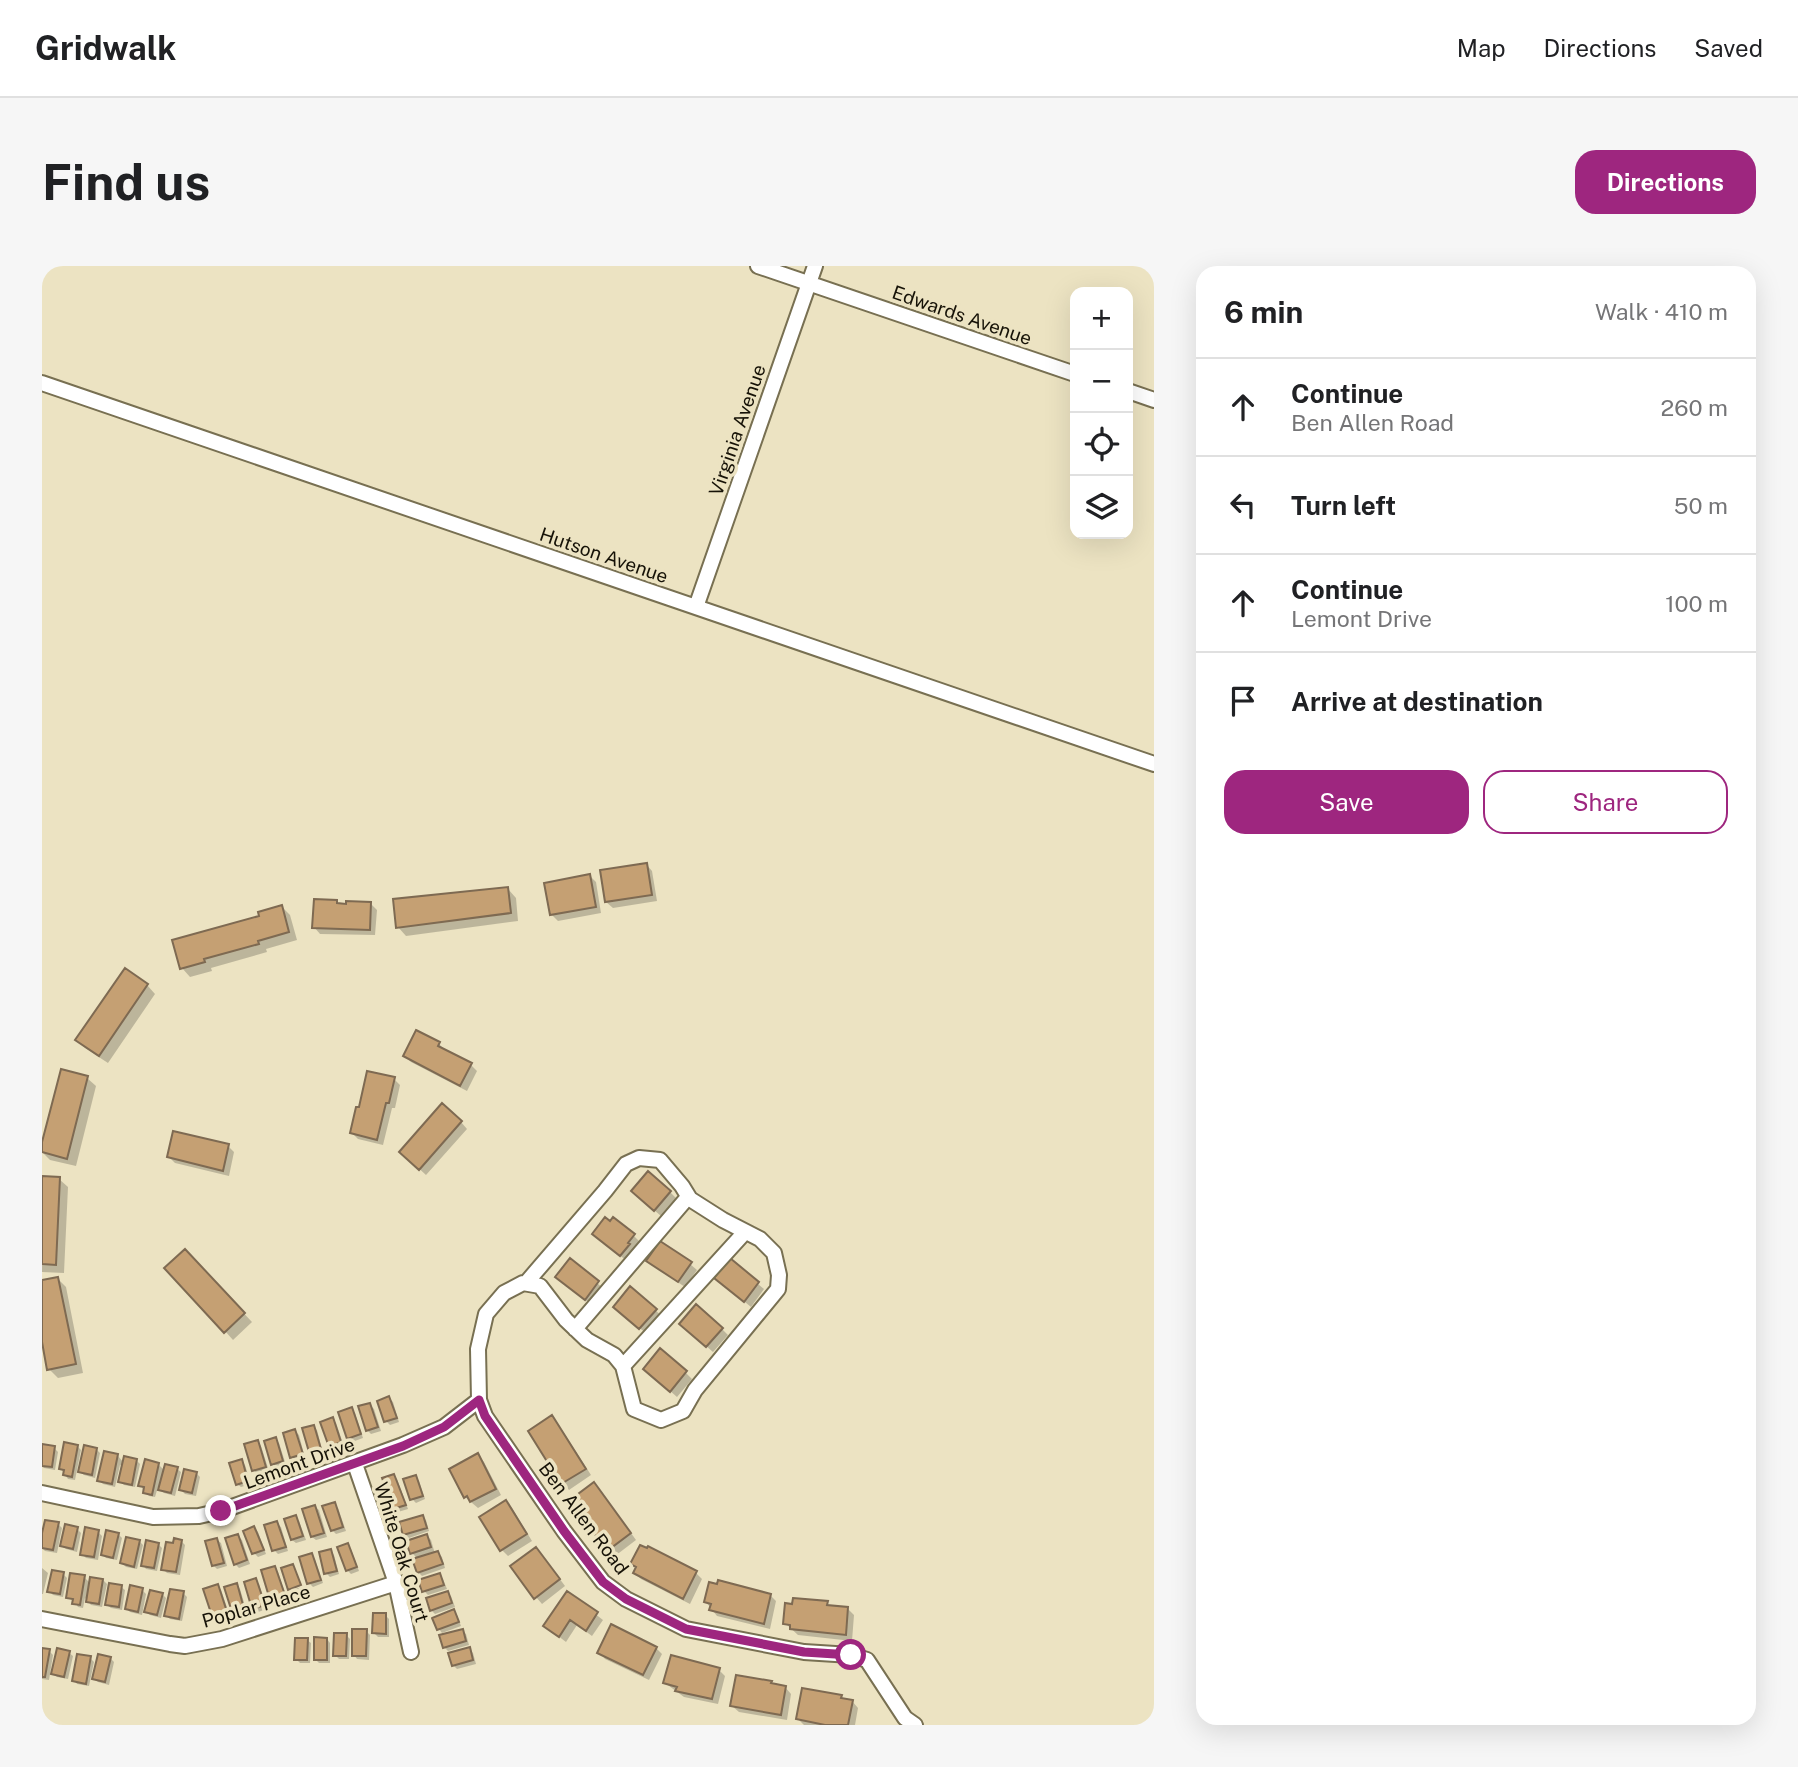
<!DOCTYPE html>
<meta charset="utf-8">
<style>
:root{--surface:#fff;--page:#f6f6f6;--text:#202124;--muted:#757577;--line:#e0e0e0;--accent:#9e267f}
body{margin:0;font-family:"Public Sans",sans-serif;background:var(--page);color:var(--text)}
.controls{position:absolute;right:21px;top:21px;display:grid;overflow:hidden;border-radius:14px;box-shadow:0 7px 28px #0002}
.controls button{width:63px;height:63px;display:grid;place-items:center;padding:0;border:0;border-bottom:2px solid var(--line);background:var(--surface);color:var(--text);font:35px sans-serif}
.stop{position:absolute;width:21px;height:21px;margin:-16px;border:5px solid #9e267f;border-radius:50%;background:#fff}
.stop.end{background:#9e267f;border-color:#fff;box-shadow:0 2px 7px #0008}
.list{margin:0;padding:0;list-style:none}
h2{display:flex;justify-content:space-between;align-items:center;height:91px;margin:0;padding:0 28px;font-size:30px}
h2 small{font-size:23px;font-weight:400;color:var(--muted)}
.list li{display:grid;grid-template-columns:46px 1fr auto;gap:21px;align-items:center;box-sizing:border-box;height:98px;padding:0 28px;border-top:2px solid var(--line)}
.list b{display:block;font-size:26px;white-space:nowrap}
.list p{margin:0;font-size:23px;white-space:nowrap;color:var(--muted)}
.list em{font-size:23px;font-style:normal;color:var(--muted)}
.actions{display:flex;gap:14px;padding:21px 28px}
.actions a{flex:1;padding:16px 0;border:2px solid var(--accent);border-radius:21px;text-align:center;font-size:24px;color:var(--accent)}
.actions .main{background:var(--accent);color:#fff}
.icon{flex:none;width:38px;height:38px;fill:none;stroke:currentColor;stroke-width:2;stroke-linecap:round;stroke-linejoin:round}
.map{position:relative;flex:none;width:1112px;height:1459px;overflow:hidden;border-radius:21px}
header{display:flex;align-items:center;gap:42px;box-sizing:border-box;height:98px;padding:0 35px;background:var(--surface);border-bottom:2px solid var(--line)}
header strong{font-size:33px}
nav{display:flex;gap:38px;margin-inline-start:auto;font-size:24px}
.intro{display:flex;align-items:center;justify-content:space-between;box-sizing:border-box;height:168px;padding:0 42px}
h1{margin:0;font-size:49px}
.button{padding:18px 32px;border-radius:21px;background:var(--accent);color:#fff;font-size:24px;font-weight:700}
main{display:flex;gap:42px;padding:0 42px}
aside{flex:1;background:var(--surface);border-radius:21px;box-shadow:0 7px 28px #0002}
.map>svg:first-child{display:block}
</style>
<header>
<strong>Gridwalk</strong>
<nav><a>Map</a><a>Directions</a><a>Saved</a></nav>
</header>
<div class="intro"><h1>Find us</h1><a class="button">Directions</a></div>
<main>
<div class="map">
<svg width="1112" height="1459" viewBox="0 0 1112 1459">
<rect width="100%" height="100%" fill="#ece3c2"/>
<path fill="#0003" d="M604 598 610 605 615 635 571 642 564 636Z
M548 610 554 616 559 647 516 655 510 649Z
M466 623 474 632 476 655 364 670 356 661Z
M328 637 335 644 333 669 278 668 272 661 297 639Z
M240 641 248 649 255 674 224 683 225 686 169 702 170 705 148 711 140 702 219 651Z
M105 719 113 728 66 797 43 782 35 774Z
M397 778 403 784 429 799 435 805 425 825 369 796 363 790Z
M45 812 54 820 34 900 8 894 0 886V883Z
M352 813 358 819 353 842H350L341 879 316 873 310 867Z
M419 856 425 863 384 909 359 886Z
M186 880 192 886 187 910 133 897 127 891Z
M0 912 17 913 26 921 22 1007 0 1006Z
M628 926 634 932 619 950 597 931Z
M591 969 598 976 585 995 558 974Z
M151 993 210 1056 191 1074 183 1065Z
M528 994 562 1023 550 1039 521 1017Z
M607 995 648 998 655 1004 643 1021 613 1001Z
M688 995 722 1023 709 1041 681 1018Z
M16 1013 24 1021 41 1107 16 1112 7 1103 0 1066V1016Z
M613 1044 620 1050 605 1068 579 1047Z
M680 1063 686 1069 671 1086 646 1064Z
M644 1107 650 1113 635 1131 610 1109Z
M347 1132 351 1136 357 1156 348 1159 344 1155Z
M328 1139 332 1143 339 1165 329 1168 325 1164Z
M309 1143 313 1147 321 1172 310 1176 307 1172Z
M510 1152 516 1158 549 1209 527 1224 521 1217 488 1166Z
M290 1153 294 1157 302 1180 292 1184 289 1180Z
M271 1161 275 1164 281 1187 272 1189 269 1185Z
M253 1165 257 1169 263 1192 254 1195 250 1191Z
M233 1173 237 1177 244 1199 235 1202 231 1198Z
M216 1176 219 1180 227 1205 215 1208 212 1204Z
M0 1180 12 1182 16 1186 13 1204 2 1202 0 1200Z
M35 1180 39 1184 33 1214 26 1213 19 1203Z
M55 1184 58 1187 53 1212 42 1209 38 1206Z
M436 1189 442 1196 459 1229 436 1242 423 1231Z
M76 1190 82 1197 94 1194 98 1198 93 1221 82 1219 78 1215 81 1200 78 1199 73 1221 61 1218 57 1214Z
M199 1195 203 1199 209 1218 199 1221 195 1218Z
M116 1198 123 1205 135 1203 139 1206 133 1230 122 1227 116 1221 113 1231 107 1230 98 1219Z
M154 1207 158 1211 154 1230 143 1228 139 1224Z
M352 1210 355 1213 366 1243 356 1246 352 1242Z
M374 1211 377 1215 383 1233 374 1237 370 1233Z
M558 1224 594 1274 573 1290 566 1284Z
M463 1236 470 1242 490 1275 466 1290 460 1284 439 1252Z
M292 1238 296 1242 304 1265 294 1268 290 1264Z
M273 1241 277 1244 285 1271 274 1274 270 1271Z
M253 1251 257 1255 264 1274 254 1277 250 1274 244 1254Z
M380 1251 384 1254 387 1265 367 1272 363 1268Z
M235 1257 239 1261 246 1285 236 1288 232 1284Z
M16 1258 20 1262 15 1287 3 1285 0 1282V1276Z
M212 1262 216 1266 224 1288 216 1291 212 1287 204 1266Z
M35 1263 39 1267 35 1286 24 1283 20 1279Z
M56 1266 60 1270 56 1294 44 1292 40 1288Z
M76 1268 80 1272 75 1294 64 1292 61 1288Z
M196 1270 200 1274 208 1298 197 1302 193 1298Z
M385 1270 389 1274 393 1288 396 1287 400 1291 403 1302 380 1310 376 1306V1293L370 1287Z
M175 1274 179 1277 185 1300 175 1303 171 1299Z
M97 1275 101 1279 95 1303 84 1301 80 1297Z
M139 1275 143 1279 138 1309 125 1307 121 1303 133 1279Z
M116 1278 120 1282 115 1305 104 1303 101 1299Z
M305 1279 309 1283 317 1305 309 1308 305 1304Z
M288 1285 292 1289 297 1308 288 1311 284 1307Z
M269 1289 273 1293 281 1317 271 1321 267 1317Z
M500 1289 523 1320 500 1338 494 1331Z
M590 1298 654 1307 660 1313 648 1338 599 1313 593 1307 595 1303Z
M0 1302 6 1307 1 1328H0Z
M233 1302 236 1306 245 1333 234 1337 230 1333Z
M21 1308 25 1312 21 1331 11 1329 7 1325Z
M398 1309 401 1313 405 1323 386 1329 382 1325 379 1315Z
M42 1311 49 1318 61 1314 65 1318 60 1341 49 1339 43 1332 41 1342 36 1341 32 1335 25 1331Z
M213 1314 217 1318 225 1343 216 1346 212 1342Z
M195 1319 198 1323 204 1343 194 1346 190 1342Z
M175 1320 179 1324 189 1353 184 1355 180 1351 175 1353 172 1349Z
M79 1321 83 1324 80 1344 69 1342 65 1339Z
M260 1321 261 1323 251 1326 249 1324Z
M100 1324 104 1328 100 1349 88 1346 84 1342Z
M141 1327 145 1331 140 1355 128 1353 124 1349Z
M405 1327 409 1330 413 1341 393 1348 389 1344Z
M526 1327 561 1354 550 1370 535 1359 524 1376 503 1360Z
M120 1328 124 1332 119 1352 108 1349 104 1345Z
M728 1329 734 1335 728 1363 675 1350 664 1336Z
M785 1337 789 1341 806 1343 812 1349 810 1375 756 1369 743 1357Z
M412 1345 415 1349 419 1360 400 1367 397 1363Z
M343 1349 347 1353V1371H336L332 1367Z
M324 1365 328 1369 327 1394 315 1393 312 1389Z
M420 1365 424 1368 427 1379 406 1385 402 1381Z
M304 1369 308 1373 307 1393H297L293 1389Z
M285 1373 288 1377V1397H277L273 1393Z
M265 1374 269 1377 268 1397H258L254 1393Z
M614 1382 620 1388 607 1414 563 1393 557 1386Z
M427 1383 431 1387 434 1398 415 1403 411 1399Z
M0 1384 7 1385 11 1389 7 1414 0 1413Z
M27 1387 31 1390 26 1413 15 1411 11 1407Z
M48 1392 52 1396 47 1420 35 1418 32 1414Z
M68 1392 72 1396 67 1419 56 1416 52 1412Z
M677 1404 683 1410 676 1438 642 1431 623 1417Z
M729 1416 732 1419 743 1421 749 1428 745 1454 697 1446 690 1440Z
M799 1431 802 1434 810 1435 816 1442 813 1459H762L756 1453Z"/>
<path fill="#c5a073" stroke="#7e6a52" stroke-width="2" d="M605 597 610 629 563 636 558 604Z
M548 608 554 641 508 649 502 617Z
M466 621 469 647 354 662 351 633Z
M272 633 295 634V637L304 638V635L329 636 328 664 270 662Z
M240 639 247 666 216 675 217 678 162 693 163 696 138 703 130 674 217 650 216 646Z
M83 702 106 718 57 790 33 774Z
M374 764 398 776 396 780 430 797 418 820 361 790Z
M19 803 46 810 25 893 0 886V876Z
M325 805 353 811 347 837H344L335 874 308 867 314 841H317Z
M400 837 420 855 377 904 357 886Z
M131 865 187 878 181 905 125 891Z
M606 905 629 925 612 945 589 925Z
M0 910 18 911 14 999 0 998Z
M563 951 568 955 571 951 593 968 586 977 588 978 578 990 550 968Z
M618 975 650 996 636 1016 604 995Z
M143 983 203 1047 182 1067 122 1002Z
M528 992 557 1015 543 1034 513 1011Z
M688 992 717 1016 702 1036 672 1012Z
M16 1011 34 1098 5 1104 0 1076V1014Z
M588 1020 615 1043 597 1063 571 1041Z
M654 1038 681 1062 664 1081 637 1058Z
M618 1082 645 1105 628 1126 601 1103Z
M347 1130 355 1152 342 1156 335 1135Z
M328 1137 336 1161 324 1165 316 1140Z
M310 1141 319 1168 305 1173 296 1146Z
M510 1149 544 1203 519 1218 486 1165Z
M291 1151 299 1176 287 1181 278 1156Z
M272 1159 279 1183 267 1186 260 1162Z
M253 1163 261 1188 248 1192 241 1167Z
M234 1171 241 1195 229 1199 222 1175Z
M216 1174 224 1201 210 1205 202 1178Z
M22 1176 36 1179 30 1211 21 1209 22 1204 17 1203Z
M0 1178 13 1180 10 1201 0 1200Z
M42 1179 55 1182 50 1209 36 1206Z
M62 1185 76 1188 70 1218 55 1215Z
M436 1187 454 1223 428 1236 425 1230 422 1232 407 1203Z
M82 1190 95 1193 90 1219 76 1216Z
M103 1193 117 1197 110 1229 101 1227 102 1221 96 1220Z
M200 1193 206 1215 194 1219 187 1197Z
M123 1198 136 1201 129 1227 116 1224Z
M142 1203 155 1206 150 1227 137 1224Z
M352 1208 364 1239 351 1243 340 1212Z
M374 1209 381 1230 368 1234 361 1213Z
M552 1216 589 1267 565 1285 528 1234Z
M464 1234 485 1268 458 1285 437 1251Z
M293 1236 301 1261 289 1265 280 1240Z
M273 1239 282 1267 269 1271 260 1243Z
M254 1249 261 1270 249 1274 242 1253Z
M381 1249 385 1262 361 1269 357 1256Z
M3 1254 17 1256 11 1284 0 1282V1267Z
M235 1255 244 1281 230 1285 222 1259Z
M23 1258 36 1261 31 1283 18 1280Z
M212 1260 222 1284 210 1288 201 1265Z
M43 1261 57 1264 52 1291 38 1289Z
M64 1264 77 1267 71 1292 59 1289Z
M196 1268 205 1294 192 1299 183 1272Z
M385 1268 389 1281 368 1288 364 1275Z
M84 1271 98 1274 92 1301 78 1297Z
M132 1272 140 1274 134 1306 119 1304 124 1276 131 1277Z
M175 1272 182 1297 170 1300 163 1275Z
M104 1274 117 1277 112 1302 99 1300Z
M306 1277 315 1301 304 1305 295 1281Z
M598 1279 605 1282 606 1280 655 1305 641 1333 591 1307 594 1301 588 1298Z
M494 1281 518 1313 492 1333 468 1300Z
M289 1283 295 1305 282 1308 277 1286Z
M396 1285 401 1298 375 1307 370 1293Z
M270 1287 279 1314 265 1318 257 1291Z
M251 1298 259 1319 246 1324 239 1302Z
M233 1300 243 1329 228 1334 219 1304Z
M10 1304 22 1306 18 1328 5 1326Z
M28 1307 43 1309 38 1339 30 1338 31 1333 24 1332Z
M398 1307 402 1319 380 1326 376 1314Z
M48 1311 61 1313 57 1338 44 1336Z
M214 1312 223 1339 210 1343 202 1316Z
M676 1314 729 1328 722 1358 667 1344 669 1338 662 1336 667 1316 675 1318Z
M67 1317 80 1319 77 1341 63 1339Z
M195 1317 201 1339 189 1343 182 1321Z
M176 1318 186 1349 178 1352 177 1348 170 1350 161 1323Z
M88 1319 101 1322 96 1346 83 1343Z
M128 1323 142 1325 137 1353 122 1350Z
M108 1324 121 1327 115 1349 102 1346Z
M406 1325 410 1337 388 1345 384 1332Z
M525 1325 556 1346 544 1365 528 1354 517 1371 501 1360Z
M751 1332 786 1335 785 1339 806 1341 804 1369 748 1363V1359L741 1358 743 1337 750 1338Z
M412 1343 417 1356 395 1364 390 1352Z
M331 1347H344V1368L330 1367Z
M569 1358 615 1381 601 1409 555 1387Z
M310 1363H325L324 1390H310Z
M421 1363 424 1375 401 1382 397 1369Z
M292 1367H305L304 1390H291Z
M272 1371 285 1372V1394H272Z
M253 1372H266L265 1394H252Z
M428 1381 431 1394 410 1400 406 1387Z
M0 1382 8 1383 3 1411H0Z
M15 1382 28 1385 22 1411 9 1408Z
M35 1388 49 1390 44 1418 30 1415Z
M56 1388 69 1391 63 1416 50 1413Z
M629 1389 678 1402 670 1433 633 1425 635 1421 621 1417Z
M694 1409 730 1415 729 1417 744 1420 739 1449 688 1440Z
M760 1422 800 1429 799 1432 811 1434 806 1459H783L754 1453Z"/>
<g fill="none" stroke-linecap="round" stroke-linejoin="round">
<g stroke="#787052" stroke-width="18">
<path id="minor" d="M716 0 1033 108
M0 117C371 244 741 373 1112 498
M1086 125 1112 134
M654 341 773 0
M484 1017 563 925 584 898 597 892 618 894 640 920 648 933 681 954 718 973 732 987 737 1009 736 1023 653 1124 641 1145 619 1154 592 1143 581 1100 572 1089 545 1074 524 1054 498 1020 481 1017 462 1027 444 1048 436 1083 437 1134 443 1150 522 1265 561 1316 584 1333 644 1363 762 1386 809 1389 825 1394 863 1452 873 1459
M533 1063 646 931
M581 1100 703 966
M313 1198 354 1317 369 1386
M0 1227 111 1251 157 1250 179 1245 361 1179 402 1161 437 1134
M0 1353 128 1378 143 1380 180 1373 354 1317"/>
</g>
<use href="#minor" stroke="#fff" stroke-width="14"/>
</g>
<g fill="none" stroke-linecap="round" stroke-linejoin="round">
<path stroke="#9e267f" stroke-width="9" d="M179 1245 361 1180 402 1161 437 1134 443 1150 522 1265 561 1316 584 1333 644 1363 762 1386 809 1389"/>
</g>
<g text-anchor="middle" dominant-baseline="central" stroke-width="7" stroke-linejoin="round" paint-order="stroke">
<g font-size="19" fill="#161207" stroke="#ece3c2">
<text transform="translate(920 49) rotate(19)">Edwards Avenue</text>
<text transform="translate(695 164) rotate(-71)">Virginia Avenue</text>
<text transform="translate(562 289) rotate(19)">Hutson Avenue</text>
<text transform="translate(257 1197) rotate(-20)">Lemont Drive</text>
<text transform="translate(542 1252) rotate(53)">Ben Allen Road</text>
<text transform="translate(360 1286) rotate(73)">White Oak Court</text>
<text transform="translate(214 1340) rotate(-16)">Poplar Place</text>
</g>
</g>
</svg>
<div class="controls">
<button>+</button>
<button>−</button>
<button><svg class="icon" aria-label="locate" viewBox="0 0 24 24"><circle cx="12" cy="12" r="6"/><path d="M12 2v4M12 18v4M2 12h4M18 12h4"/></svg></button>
<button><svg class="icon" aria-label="layers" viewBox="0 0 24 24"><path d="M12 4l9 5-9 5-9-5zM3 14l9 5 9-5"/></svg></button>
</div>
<div class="stop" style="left:809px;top:1389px"></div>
<div class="stop end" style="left:179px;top:1245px"></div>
</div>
<aside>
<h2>6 min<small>Walk · 410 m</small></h2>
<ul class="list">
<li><svg class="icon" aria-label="ahead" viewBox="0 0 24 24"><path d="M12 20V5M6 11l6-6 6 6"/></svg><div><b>Continue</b><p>Ben Allen Road</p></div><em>260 m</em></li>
<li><svg class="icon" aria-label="left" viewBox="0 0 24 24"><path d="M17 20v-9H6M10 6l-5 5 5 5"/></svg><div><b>Turn left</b></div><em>50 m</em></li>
<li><svg class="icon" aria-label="ahead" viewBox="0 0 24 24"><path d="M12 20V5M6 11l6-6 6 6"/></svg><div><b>Continue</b><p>Lemont Drive</p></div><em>100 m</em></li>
<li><svg class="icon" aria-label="arrive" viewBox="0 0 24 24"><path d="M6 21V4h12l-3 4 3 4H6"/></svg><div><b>Arrive at destination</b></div></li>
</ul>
<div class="actions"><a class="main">Save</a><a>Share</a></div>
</aside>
</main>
